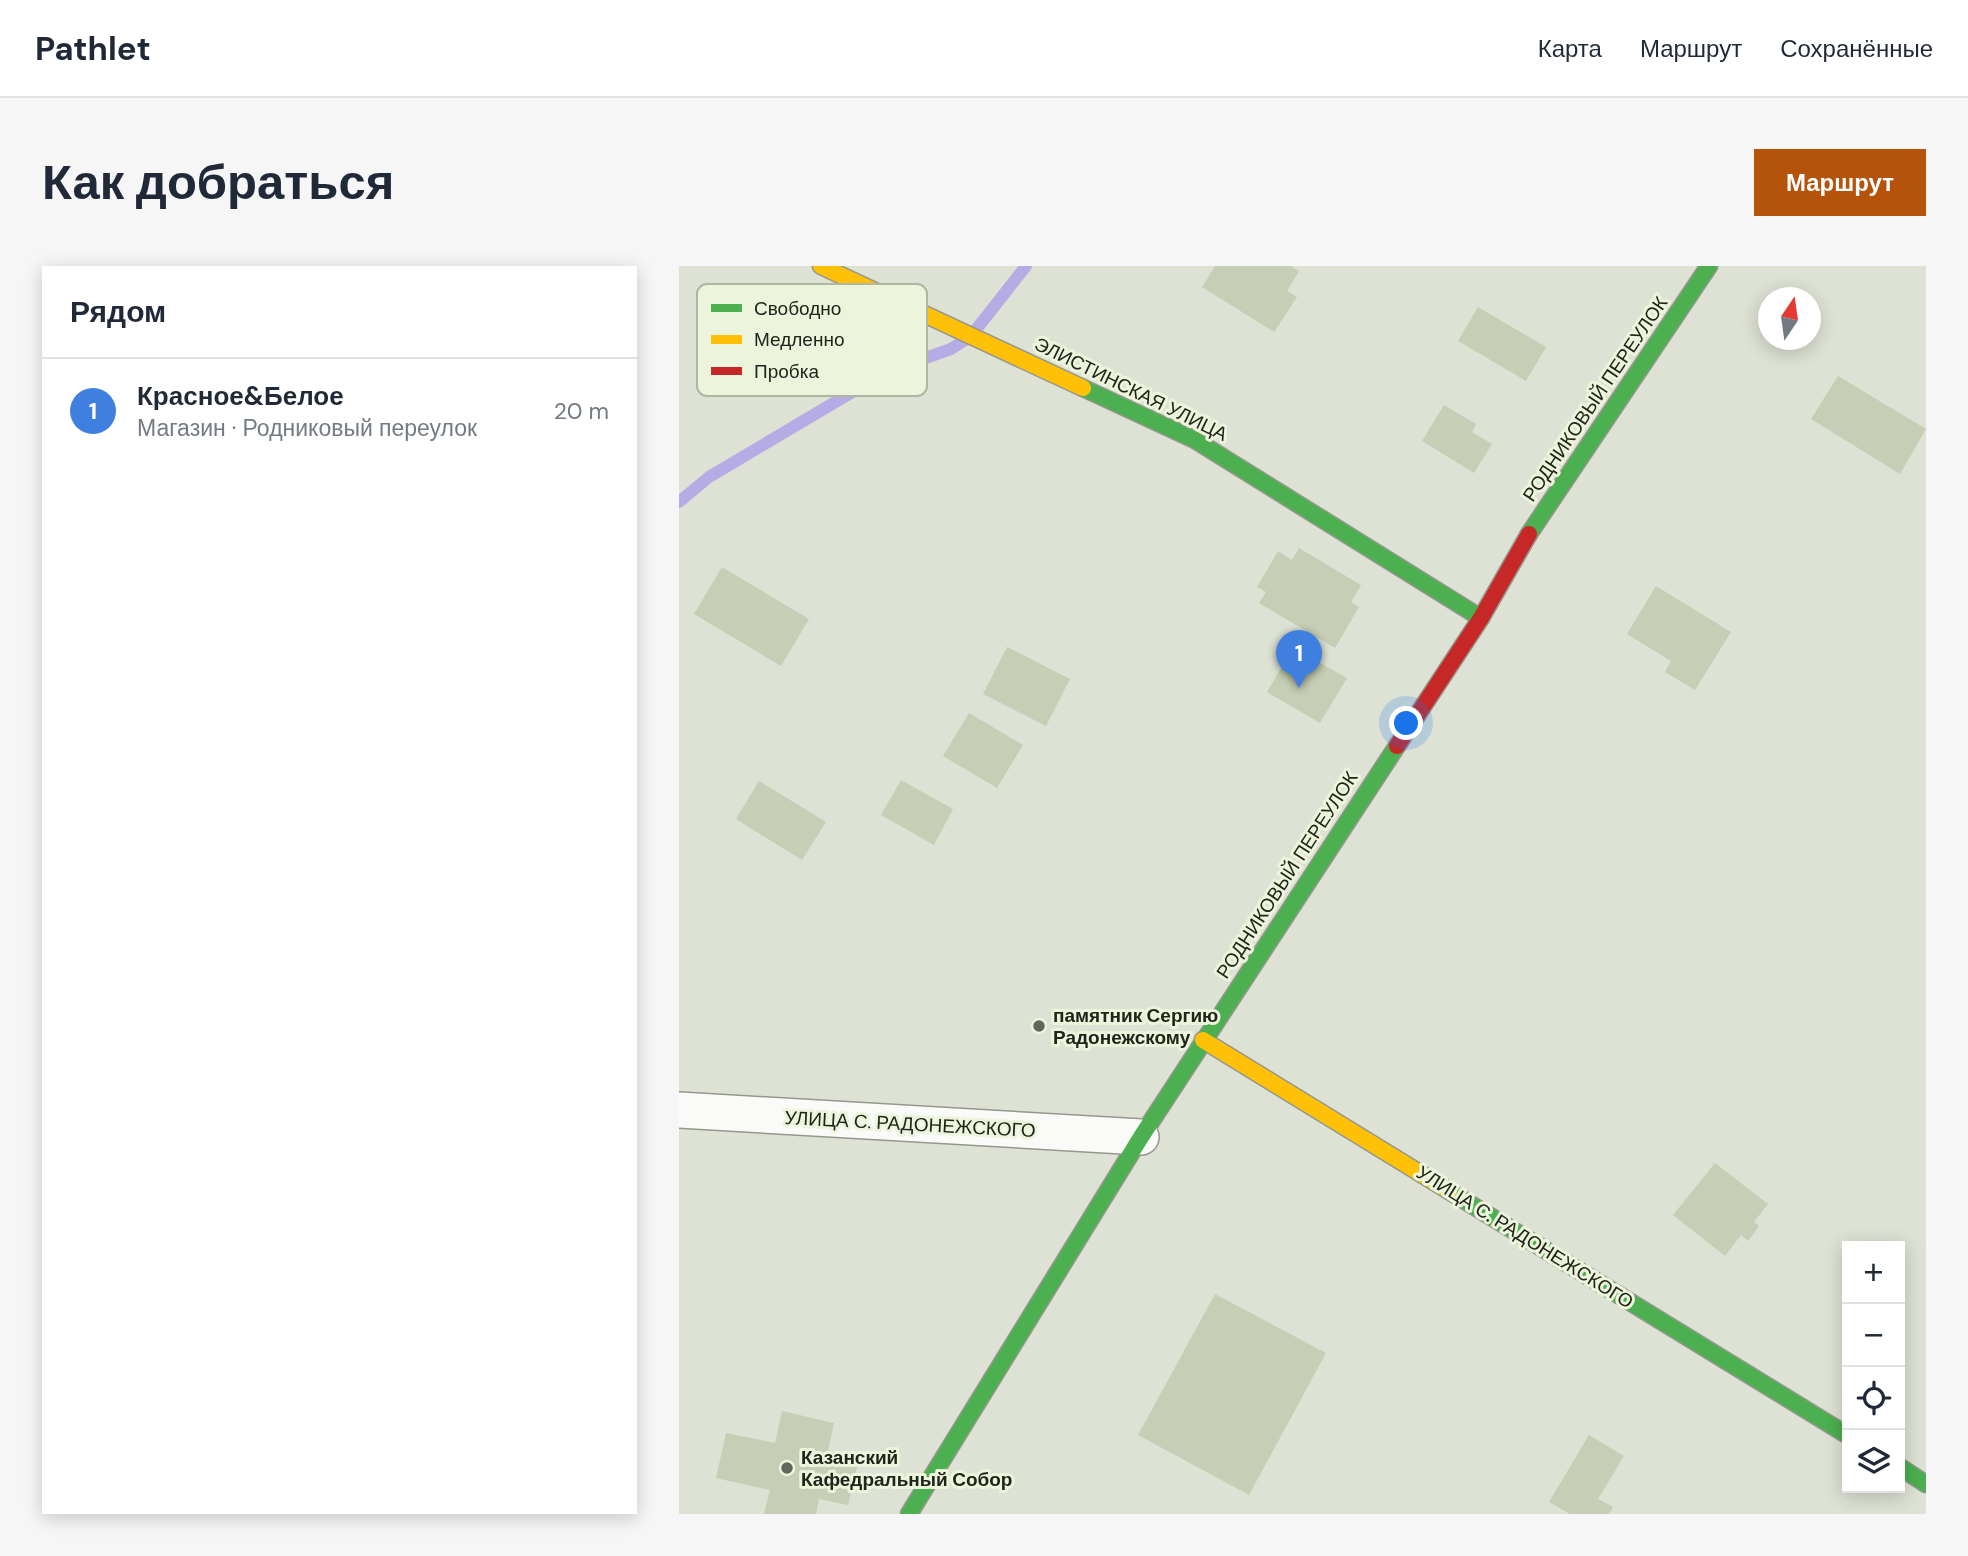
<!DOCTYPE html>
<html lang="ru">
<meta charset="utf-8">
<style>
:root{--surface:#fff;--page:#f6f6f7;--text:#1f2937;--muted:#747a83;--line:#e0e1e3;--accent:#b45309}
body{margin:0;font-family:"DM Sans",sans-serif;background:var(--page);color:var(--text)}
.controls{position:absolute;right:21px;bottom:21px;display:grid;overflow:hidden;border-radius:0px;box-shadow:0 4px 18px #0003}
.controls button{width:63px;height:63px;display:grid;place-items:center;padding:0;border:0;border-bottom:2px solid var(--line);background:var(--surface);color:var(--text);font:35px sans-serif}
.compass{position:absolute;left:1079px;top:21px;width:63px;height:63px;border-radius:50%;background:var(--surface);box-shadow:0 4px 18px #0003;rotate:13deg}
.you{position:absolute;left:728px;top:458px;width:24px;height:24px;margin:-18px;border:5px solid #fff;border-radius:50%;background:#1a73e8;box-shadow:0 0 0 10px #1a73e833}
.badge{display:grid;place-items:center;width:46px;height:46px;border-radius:50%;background:var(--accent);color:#fff;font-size:23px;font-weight:700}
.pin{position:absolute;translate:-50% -58px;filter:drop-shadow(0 2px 4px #0008)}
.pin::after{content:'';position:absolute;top:37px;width:24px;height:21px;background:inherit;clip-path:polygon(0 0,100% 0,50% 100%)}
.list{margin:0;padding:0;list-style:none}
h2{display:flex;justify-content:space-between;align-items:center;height:91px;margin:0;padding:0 28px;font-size:30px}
h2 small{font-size:23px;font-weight:400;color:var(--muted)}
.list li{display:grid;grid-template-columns:46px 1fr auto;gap:21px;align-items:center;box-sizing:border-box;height:105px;padding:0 28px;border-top:2px solid var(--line)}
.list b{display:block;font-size:26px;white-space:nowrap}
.list p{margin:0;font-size:23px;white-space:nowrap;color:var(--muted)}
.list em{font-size:23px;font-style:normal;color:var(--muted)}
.icon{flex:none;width:38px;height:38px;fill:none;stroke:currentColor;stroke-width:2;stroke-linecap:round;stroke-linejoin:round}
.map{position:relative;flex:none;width:1247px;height:1248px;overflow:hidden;border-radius:0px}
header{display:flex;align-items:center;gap:42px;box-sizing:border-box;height:98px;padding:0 35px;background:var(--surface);border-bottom:2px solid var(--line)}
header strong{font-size:33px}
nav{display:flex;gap:38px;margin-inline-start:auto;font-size:24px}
.intro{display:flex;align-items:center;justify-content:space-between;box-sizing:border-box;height:168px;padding:0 42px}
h1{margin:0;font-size:49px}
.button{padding:18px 32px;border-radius:0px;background:var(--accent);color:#fff;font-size:24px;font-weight:700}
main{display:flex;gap:42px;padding:0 42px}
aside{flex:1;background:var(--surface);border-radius:0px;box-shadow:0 4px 18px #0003}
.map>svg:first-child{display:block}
</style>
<header>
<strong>Pathlet</strong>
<nav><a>Карта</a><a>Маршрут</a><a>Сохранённые</a></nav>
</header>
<div class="intro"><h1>Как добраться</h1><a class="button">Маршрут</a></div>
<main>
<aside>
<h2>Рядом<small></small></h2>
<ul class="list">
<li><span class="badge" style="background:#3f7fe0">1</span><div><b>Красное&amp;Белое</b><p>Магазин · Родниковый переулок</p></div><em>20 m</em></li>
</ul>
</aside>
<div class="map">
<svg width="1247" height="1248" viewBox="0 0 1247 1248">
<rect width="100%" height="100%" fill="#dde2d4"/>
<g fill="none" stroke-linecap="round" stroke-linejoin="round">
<path stroke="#b6abe5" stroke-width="12" d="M0 236 30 211 180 122 218 102 272 83 292 70 347 0"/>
</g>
<path fill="#c6ceb5" d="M536 0H612L620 5 608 25 618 31 595 66 523 21Z
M799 41 867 81 847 115 779 75Z
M1159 110 1247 163 1221 208 1132 153Z
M765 139 797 158 793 166 813 178 795 207 743 175Z
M620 282 682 319 672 336 680 341 656 382 580 337 587 326 578 321 599 285 613 294Z
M43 301 130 353 102 400 15 348Z
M977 320 1052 366 1016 424 986 406 992 395 948 368Z
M328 381 391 413 367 460 304 428Z
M614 382 668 412 641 457 588 426Z
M290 447 344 479 318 522 264 490Z
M222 514 274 543 255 579 202 549Z
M80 515 147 556 123 594 57 553Z
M1036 897 1089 938 1075 956 1080 960 1069 975 1062 969 1046 990 994 949Z
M536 1028 647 1087 570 1229 459 1169Z
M103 1145 155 1157 149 1185 180 1192 169 1239 140 1233 137 1248H85L91 1224 37 1212 47 1167 96 1177Z
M910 1169 945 1190 919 1233 934 1241 930 1248H891L870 1236Z"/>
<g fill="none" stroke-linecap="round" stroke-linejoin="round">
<g stroke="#94988d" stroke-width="38">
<path id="street" d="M0 844 462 871"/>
</g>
<g stroke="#94988d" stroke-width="19">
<path id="fast" d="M404 122 516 174 802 352
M850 268 1030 0
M770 925 1168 1169
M1221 1201 1247 1218
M230 1248 462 871 718 480"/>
</g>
<g stroke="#94988d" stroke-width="19">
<path id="slow" d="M142 0 404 122
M524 774 770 925"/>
</g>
<g stroke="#94988d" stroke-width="19">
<path id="jam" d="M718 480 802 352 850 268"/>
</g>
<use href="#street" stroke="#fafbf9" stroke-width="35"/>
<use href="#fast" stroke="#4caf50" stroke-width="16"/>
<use href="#slow" stroke="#ffc107" stroke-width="16"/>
<use href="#jam" stroke="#c62828" stroke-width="16"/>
</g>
<g fill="#63665c" stroke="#ecf5db" stroke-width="2.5">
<circle cx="360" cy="760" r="7"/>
<circle cx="108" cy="1202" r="7"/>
</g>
<g text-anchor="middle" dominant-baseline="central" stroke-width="6" stroke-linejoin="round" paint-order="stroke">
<g font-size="19" fill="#21241b" stroke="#ecf5db">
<text transform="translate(452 123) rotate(26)">ЭЛИСТИНСКАЯ УЛИЦА</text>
<text transform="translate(916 133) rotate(-56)">РОДНИКОВЫЙ ПЕРЕУЛОК</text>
<text transform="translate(608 609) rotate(-57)">РОДНИКОВЫЙ ПЕРЕУЛОК</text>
<text transform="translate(231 858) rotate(3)">УЛИЦА С. РАДОНЕЖСКОГО</text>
<text transform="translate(846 971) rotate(32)">УЛИЦА С. РАДОНЕЖСКОГО</text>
</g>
<g font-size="19" font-weight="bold" fill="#21241b" stroke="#ecf5db" text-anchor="start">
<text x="374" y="749">памятник Сергию<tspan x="374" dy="22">Радонежскому</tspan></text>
<text x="122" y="1191">Казанский<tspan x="122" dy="22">Кафедральный Собор</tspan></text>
</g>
</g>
<rect x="18" y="18" width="230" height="112" rx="10" fill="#ecf5db" stroke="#afb6a1" stroke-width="2"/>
<rect x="32" y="38" width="31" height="8" fill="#4caf50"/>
<rect x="32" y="69" width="31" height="9" fill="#ffc107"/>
<rect x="32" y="101" width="31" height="8" fill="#c62828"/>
<g font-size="19" fill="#21241b">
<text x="75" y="49">Свободно</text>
<text x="75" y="80">Медленно</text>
<text x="75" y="112">Пробка</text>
</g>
</svg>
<div class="controls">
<button>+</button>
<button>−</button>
<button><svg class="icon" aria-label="locate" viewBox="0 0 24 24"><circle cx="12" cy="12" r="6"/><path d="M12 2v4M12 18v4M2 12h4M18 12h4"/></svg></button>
<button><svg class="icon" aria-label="layers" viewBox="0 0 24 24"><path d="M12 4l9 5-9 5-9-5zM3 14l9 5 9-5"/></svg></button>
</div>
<svg class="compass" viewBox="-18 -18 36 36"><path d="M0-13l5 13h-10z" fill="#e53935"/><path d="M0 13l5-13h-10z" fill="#747a83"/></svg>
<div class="you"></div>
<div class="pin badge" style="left:620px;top:422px;background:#3f7fe0">1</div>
</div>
</main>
